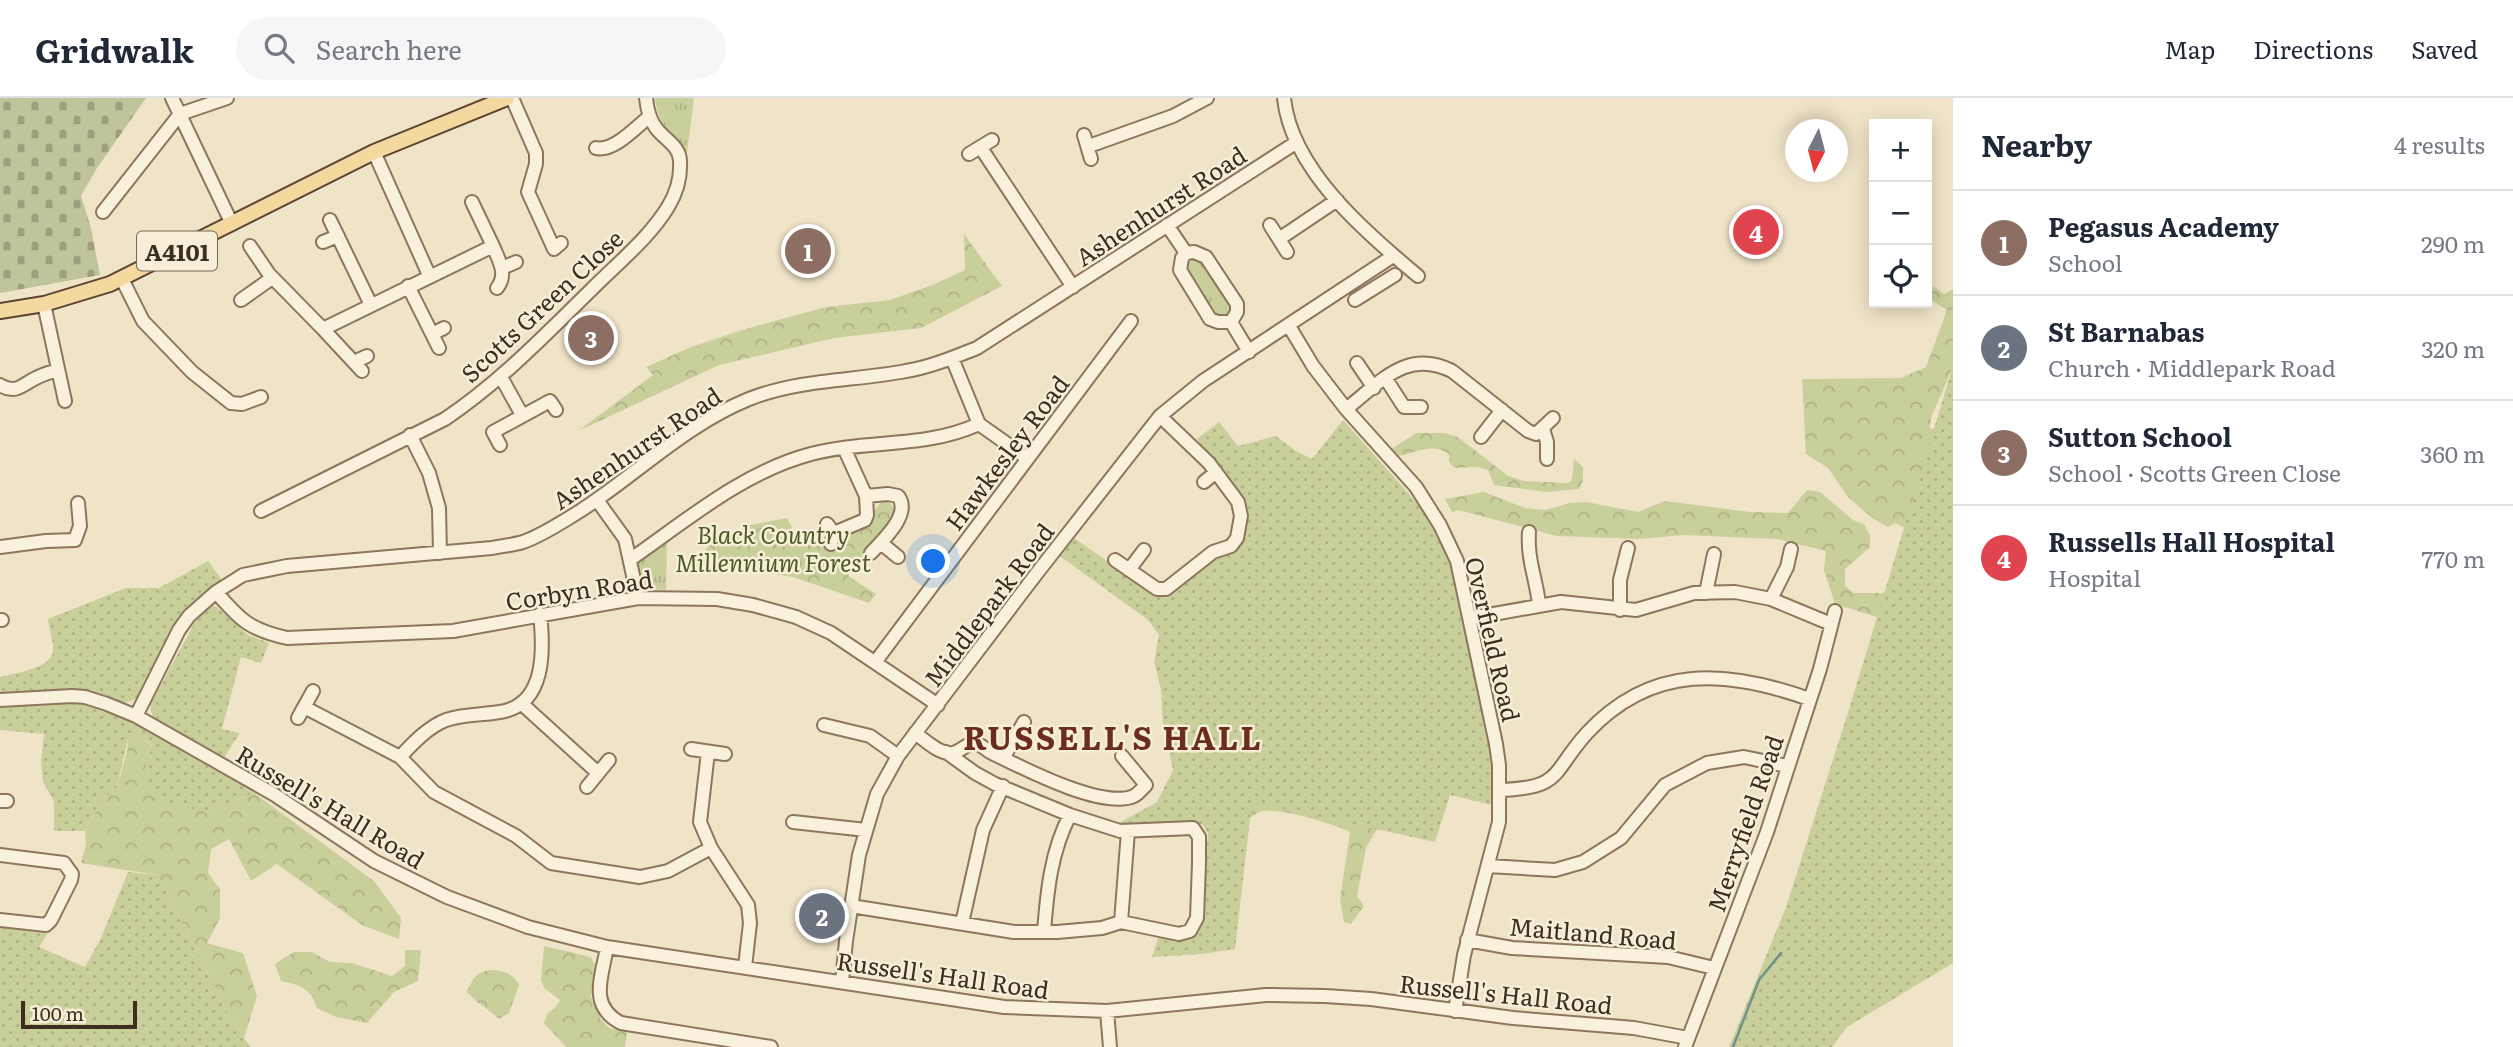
<!DOCTYPE html>
<meta charset="utf-8">
<style>
:root{--surface:#fff;--page:#f6f6f7;--text:#1f2937;--muted:#747a83;--line:#e0e1e3;--accent:#0b8043}
body{margin:0;font-family:Literata,serif;background:var(--page);color:var(--text)}
.controls{position:absolute;right:21px;top:21px;display:grid;overflow:hidden;border-radius:0px;box-shadow:0 4px 18px #0003}
.controls button{width:63px;height:63px;display:grid;place-items:center;padding:0;border:0;border-bottom:2px solid var(--line);background:var(--surface);color:var(--text);font:35px sans-serif}
.compass{position:absolute;left:1785px;top:21px;width:63px;height:63px;border-radius:50%;background:var(--surface);box-shadow:0 4px 18px #0003;rotate:186deg}
.scale{position:absolute;left:21px;bottom:18px;width:116px;box-sizing:border-box;padding-left:7px;border:4px solid #3d2e20;border-top:0;font-size:19px;line-height:24px;white-space:nowrap;color:#3d2e20;-webkit-text-stroke:5px #f7eed8;paint-order:stroke}
.you{position:absolute;left:934px;top:464px;width:24px;height:24px;margin:-18px;border:5px solid #fff;border-radius:50%;background:#1a73e8;box-shadow:0 0 0 10px #1a73e833}
.badge{display:grid;place-items:center;width:46px;height:46px;border-radius:50%;background:var(--accent);color:#fff;font-size:23px;font-weight:700}
.pin{position:absolute;translate:-50% -50%;border:4px solid #fff;box-shadow:0 2px 7px #0006}
.list{margin:0;padding:0;list-style:none}
h2{display:flex;justify-content:space-between;align-items:center;height:91px;margin:0;padding:0 28px;font-size:30px}
h2 small{font-size:23px;font-weight:400;color:var(--muted)}
.list li{display:grid;grid-template-columns:46px 1fr auto;gap:21px;align-items:center;box-sizing:border-box;height:105px;padding:0 28px;border-top:2px solid var(--line)}
.list b{display:block;font-size:26px;white-space:nowrap}
.list p{margin:0;font-size:23px;white-space:nowrap;color:var(--muted)}
.list em{font-size:23px;font-style:normal;color:var(--muted)}
.icon{flex:none;width:38px;height:38px;fill:none;stroke:currentColor;stroke-width:2;stroke-linecap:round;stroke-linejoin:round}
.map{position:relative;flex:none;width:1953px;height:949px;overflow:hidden}
header{display:flex;align-items:center;gap:42px;box-sizing:border-box;height:98px;padding:0 35px;background:var(--surface);border-bottom:2px solid var(--line)}
header strong{font-size:33px}
nav{display:flex;gap:38px;margin-inline-start:auto;font-size:24px}
.search{width:490px;height:63px;background:var(--page);display:flex;align-items:center;gap:18px;box-sizing:border-box;padding:0 24px;border-radius:38px;color:var(--muted);font-size:26px}
main{display:flex}
aside{flex:1;background:var(--surface)}
.map>svg:first-child{display:block}
</style>
<header>
<strong>Gridwalk</strong>
<div class="search"><svg class="icon" aria-label="search" viewBox="0 0 24 24"><circle cx="10" cy="10" r="6"/><path d="M15 15l6 6"/></svg>Search here</div>
<nav><a>Map</a><a>Directions</a><a>Saved</a></nav>
</header>
<main>
<div class="map">
<svg width="1953" height="949" viewBox="0 0 1953 949">
<defs>
<pattern id="grass-tufts" width="24" height="20" patternUnits="userSpaceOnUse" patternTransform="scale(1.75)"><rect width="24" height="20" fill="#c9cf9b"/><path d="M3 7l-1-3M5 7V3M7 7l1-3M15 17l-1-3M17 17v-4M19 17l1-3" fill="none" stroke="#aeb285"/></pattern>
<pattern id="forest-crowns" width="20" height="18" patternUnits="userSpaceOnUse" patternTransform="scale(1.75)"><rect width="20" height="18" fill="#c9cf9b"/><path d="M2 6a3 3 0 1 1 6 0M12 15a3 3 0 1 1 6 0" fill="none" stroke="#aeb285"/></pattern>
<pattern id="cemetery-stones" width="16" height="16" patternUnits="userSpaceOnUse" patternTransform="scale(1.75)"><rect width="16" height="16" fill="#bfc49a"/><path d="M2 7V4a2 2 0 0 1 4 0v3zM10 15v-3a2 2 0 0 1 4 0v3z" fill="#9ca07d"/></pattern>
<pattern id="park-dots" width="8" height="8" patternUnits="userSpaceOnUse" patternTransform="scale(1.75)"><rect width="8" height="8" fill="#c9cf9b"/><path d="M2 2h.1M6 6h.1" fill="none" stroke="#aeb285" stroke-width="1.8" stroke-linecap="round"/></pattern>
</defs>
<rect width="100%" height="100%" fill="#f0e4c8"/>
<path fill="url(#grass-tufts)" d="M655 0H694L687 55C671 34 658 28 655 0Z
M1201 159 1234 207 1228 220H1216L1183 166 1188 160Z
M667 442 666 492 648 491 639 480V462Z"/>
<path fill="url(#forest-crowns)" d="M964 136 1002 188 921 230 834 240 719 267 578 333 653 277 646 269 691 249 742 232 826 209 890 202 935 186 965 172Z
M1933 188 1944 196 1953 191V269L1931 320 1930 331 1945 329 1880 520 1835 506 1824 472 1826 453 1777 441 1683 437 1639 441 1557 438 1458 412 1452 414 1445 401 1484 394 1525 410 1546 412 1569 405 1586 404 1638 414 1665 403 1750 414 1788 415 1807 392 1820 394 1853 422 1864 426 1870 437V449L1845 471V488L1854 495H1888L1909 432 1895 425 1888 429 1872 420 1848 399 1828 370 1806 356 1802 281 1901 280 1926 269 1947 212 1931 202Z
M1416 335H1445L1458 339 1508 378 1524 383 1568 385 1572 382 1574 361 1583 369V383L1579 391 1546 394 1494 387 1488 372 1477 369 1455 370 1449 364V356C1431 344 1418 355 1398 358L1390 352Z
M881 404H889L895 412 892 421 866 452 848 478 876 496 869 505 793 479 701 464 707 449 750 427 787 420 798 442 830 451 855 432 868 428 870 419Z
M141 639 152 649 145 672 210 713 254 695 374 783 401 820 399 841 362 827 277 766 251 783 229 741 211 751 208 775 220 791V820L207 845 243 855 257 898 244 940 228 915 158 777 81 765 86 746 85 733 101 703 117 689 127 654 128 641Z
M1491 658 1377 731 1366 750 1357 798 1364 808 1351 826 1344 824 1340 801 1350 734C1333 726 1277 708 1259 714 1256 716 1253 718 1250 720L1214 665Z
M544 848 591 859 596 869 591 899 600 920 609 930 627 933 625 949H566L544 925 547 916 556 909 560 902 544 890 541 882Z
M405 852H421L418 883 394 894 367 925 336 919 317 910C311 891 301 887 281 883L275 866 294 854H312L330 864 352 865 392 878 405 868Z
M493 872C505 873 513 876 519 887L509 915 499 921C489 911 476 905 467 894 473 880 476 873 493 872Z"/>
<path fill="url(#cemetery-stones)" d="M0 0H146L97 70 81 98 91 130 100 177 0 195Z"/>
<path fill="url(#park-dots)" d="M1953 268V865L1847 929 1832 949H1729L1786 809 1851 605Z
M1343 322 1425 414 1449 464 1465 511 1491 658 1496 708 1450 697 1435 744 1252 704 1235 851 1202 856 1152 859 1158 840C1174 841 1189 845 1200 830L1208 735 1202 726 1119 725 1157 704 1173 672 1163 627 1161 591 1154 564 1159 537 1148 522 1060 458 1074 440 1155 496 1163 497 1174 494 1243 432 1221 372 1197 341 1219 324 1238 348 1276 338 1296 353 1312 361Z
M208 463 222 482 197 500 172 531 140 600 124 605C83 587 43 592 0 595V579C13 576 51 570 53 554 54 544 49 531 48 521L126 490H159Z
M210 508 217 509 248 537 269 545 261 565 241 559 222 631 240 635 224 660 153 620 150 607 195 524Z
M42 605H79L131 623 254 695 210 713 170 708 145 682V672L152 648 141 639 128 641 117 689 101 703 85 733H54V703L43 684 41 664 44 636 0 632V608Z
M128 774 158 777 228 915 250 949H0V826L49 833 39 849 85 869 101 840Z"/>
<g fill="none" stroke-linecap="round" stroke-linejoin="round">
<path stroke="#6f938a" stroke-width="2.5" d="M1733 949 1759 882 1781 855"/>
<g stroke="#8d765c" stroke-width="16">
<path id="minor" d="M172 0 232 126
M512 0 536 55V66L528 94 554 151 561 145
M1284 0C1291 71 1366 135 1418 178
M1084 37 1091 61
M1089 48 1173 18 1207 0
M596 50C614 54 636 29 650 18
M981 50 1073 189
M374 54 429 177
M969 56 992 42
M103 114 180 16 227 0
M330 122 371 207
M1167 127 1186 155 1182 160 1180 172 1210 221 1218 224H1231L1249 254
M1270 127 1287 154
M1279 141 1337 102
M323 144 338 138
M250 148 269 176 323 231 493 148 472 104
M493 148C499 163 508 176 497 190
M1186 155 1194 154 1206 159 1237 206V214L1231 224
M502 170 516 164
M122 181 143 223 192 274 231 305 242 306 261 299
M408 188 439 250
M241 202 272 180
M1355 202 1395 177
M44 206 65 303
M1289 228 1313 268 1346 311 1416 389 1440 427 1457 463 1496 646 1499 667V724L1464 857 1455 913
M323 231 362 273
M432 236 444 230
M952 260 979 326 1027 360
M354 264 367 258
M1357 265 1374 290
M501 279 522 317
M1386 281 1404 309H1421
M0 287C16 297 23 286 36 280 43 276 51 274 58 272
M1346 311C1380 285 1406 250 1452 273L1528 333 1536 336 1553 320
M1543 331 1547 344V361
M410 337 429 375 439 410 440 455
M1481 339 1502 312
M500 347 493 334 550 303 556 312
M844 350 866 398 888 396 898 398C912 416 883 442 871 455
M1204 384 1216 374
M597 402 625 441 638 500
M261 413 445 321C500 284 545 237 592 191 618 165 649 140 668 109 676 96 681 79 680 63 680 48 664 41 656 30 649 21 647 10 646 0
M827 426 834 435 831 446
M1529 434C1527 461 1536 480 1539 506
M834 435 865 422 867 417 866 398
M881 445 898 459
M0 449 46 443 75 442 80 428 78 405
M631 461C687 422 743 374 811 356 868 341 924 351 979 326
M1115 462 1157 491H1166L1213 454 1231 448 1237 440 1241 418 1238 404 1209 365 1160 318
M1129 472 1144 452
M216 494C240 522 250 532 287 540L453 533 638 500 717 501 753 507 796 519 831 535 938 607
M1706 495 1714 456
M1771 501 1787 469 1791 451
M1620 512V482L1628 450
M1471 520 1561 504 1636 512 1694 495 1735 494 1771 501 1831 526
M0 522H2
M876 563 1131 223
M0 602 72 598 85 599 107 606 136 618 275 697 374 763 447 799 528 829 607 849 1004 909 1107 913 1266 897 1325 898 1371 901 1513 920 1634 930 1688 940
M521 605 598 675
M304 609 400 659 434 694 516 738 551 765 640 779 668 773 711 750
M136 618 179 532 189 518 216 494 243 477 287 468 492 450C502 448 513 447 523 444 543 437 562 424 580 413 636 377 685 327 749 301 799 281 854 283 906 273 931 269 954 259 977 250L1297 44
M298 620 313 593
M824 627 870 638 898 658
M915 635C925 642 940 657 953 655 962 653 968 643 978 646 983 648 987 653 992 655 1021 669 1102 712 1134 698 1138 696 1143 690 1146 687L1122 658
M691 651 725 656
M708 654 700 724 711 750 748 807 750 825 745 869
M400 659C413 645 428 629 446 622 463 616 482 617 500 614 546 607 544 552 540 516
M1004 659 1024 624
M587 689 609 662
M1500 692C1563 690 1551 675 1587 635 1652 565 1728 572 1809 601
M0 703H7
M793 724 866 732
M0 757 64 765 72 776 71 782 51 822 46 827 0 822
M1488 768 1555 772 1583 764 1621 740 1665 687 1707 665 1744 659 1787 668
M851 808 1014 834H1057L1102 830 1121 824 1179 836 1190 833 1197 820 1199 765V739L1193 730 1120 733 1070 717 995 686 975 675 946 654
M1121 824 1128 733
M962 825 983 732 1003 688
M1044 834C1047 794 1051 753 1070 717
M1467 842 1512 850 1668 859 1714 870
M607 849C602 879 588 908 621 925L771 949
M842 884 846 843 859 757 877 696 898 658 1037 475 1160 318 1203 283 1393 158
M1107 913 1110 949
M1685 949 1767 734 1820 571 1835 513"/>
</g>
<g stroke="#5b4430" stroke-width="18">
<path id="major" d="M0 213 44 206 110 186 374 54 507 0"/>
</g>
<use href="#minor" stroke="#faf1dc" stroke-width="12"/>
<use href="#major" stroke="#f3d9a0" stroke-width="14"/>
</g>
<g text-anchor="middle" dominant-baseline="central" stroke-width="5" stroke-linejoin="round" paint-order="stroke">
<rect fill="#f7eed8" stroke="#756857" stroke-width="2" x="137" y="133.5" width="80" height="39" rx="5"/>
<g font-size="23" font-weight="bold" fill="#3d2e20">
<text x="177" y="153">A4101</text>
</g>
<g font-size="24" fill="#3d2e20" stroke="#f7eed8">
<text transform="translate(1160 107) rotate(-33)">Ashenhurst Road</text>
<text transform="translate(541 207) rotate(-43)">Scotts Green Close</text>
<text transform="translate(636 349) rotate(-34)">Ashenhurst Road</text>
<text transform="translate(1006 354) rotate(-53)">Hawkesley Road</text>
<text transform="translate(579 491) rotate(-9)">Corbyn Road</text>
<text transform="translate(988 506) rotate(-53)">Middlepark Road</text>
<text transform="translate(1494 541) rotate(77)">Overfield Road</text>
<text transform="translate(331 708) rotate(31)">Russell's Hall Road</text>
<text transform="translate(1744 725) rotate(-71)">Merryfield Road</text>
<text transform="translate(1593 834) rotate(5)">Maitland Road</text>
<text transform="translate(943 876) rotate(8)">Russell's Hall Road</text>
<text transform="translate(1506 895) rotate(6)">Russell's Hall Road</text>
</g>
<g font-size="24" font-style="italic" fill="#4d5a26" stroke="#f7eed8">
<text x="773" y="435">Black Country<tspan x="773" dy="28">Millennium Forest</tspan></text>
</g>
<g font-size="32" font-weight="bold" letter-spacing="2" fill="#6b2e1e" stroke="#f7eed8">
<text x="1113" y="638">RUSSELL'S HALL</text>
</g>
</g>
</svg>
<div class="controls">
<button>+</button>
<button>−</button>
<button><svg class="icon" aria-label="locate" viewBox="0 0 24 24"><circle cx="12" cy="12" r="6"/><path d="M12 2v4M12 18v4M2 12h4M18 12h4"/></svg></button>
</div>
<svg class="compass" viewBox="-18 -18 36 36"><path d="M0-13l5 13h-10z" fill="#e53935"/><path d="M0 13l5-13h-10z" fill="#747a83"/></svg>
<div class="scale">100 m</div>
<div class="you"></div>
<div class="pin badge" style="left:808px;top:153px;background:#8d6e63">1</div>
<div class="pin badge" style="left:822px;top:818px;background:#6b7280">2</div>
<div class="pin badge" style="left:591px;top:240px;background:#8d6e63">3</div>
<div class="pin badge" style="left:1756px;top:134px;background:#e0444e">4</div>
</div>
<aside>
<h2>Nearby<small>4 results</small></h2>
<ul class="list">
<li><span class="badge" style="background:#8d6e63">1</span><div><b>Pegasus Academy</b><p>School</p></div><em>290 m</em></li>
<li><span class="badge" style="background:#6b7280">2</span><div><b>St Barnabas</b><p>Church · Middlepark Road</p></div><em>320 m</em></li>
<li><span class="badge" style="background:#8d6e63">3</span><div><b>Sutton School</b><p>School · Scotts Green Close</p></div><em>360 m</em></li>
<li><span class="badge" style="background:#e0444e">4</span><div><b>Russells Hall Hospital</b><p>Hospital</p></div><em>770 m</em></li>
</ul>
</aside>
</main>
